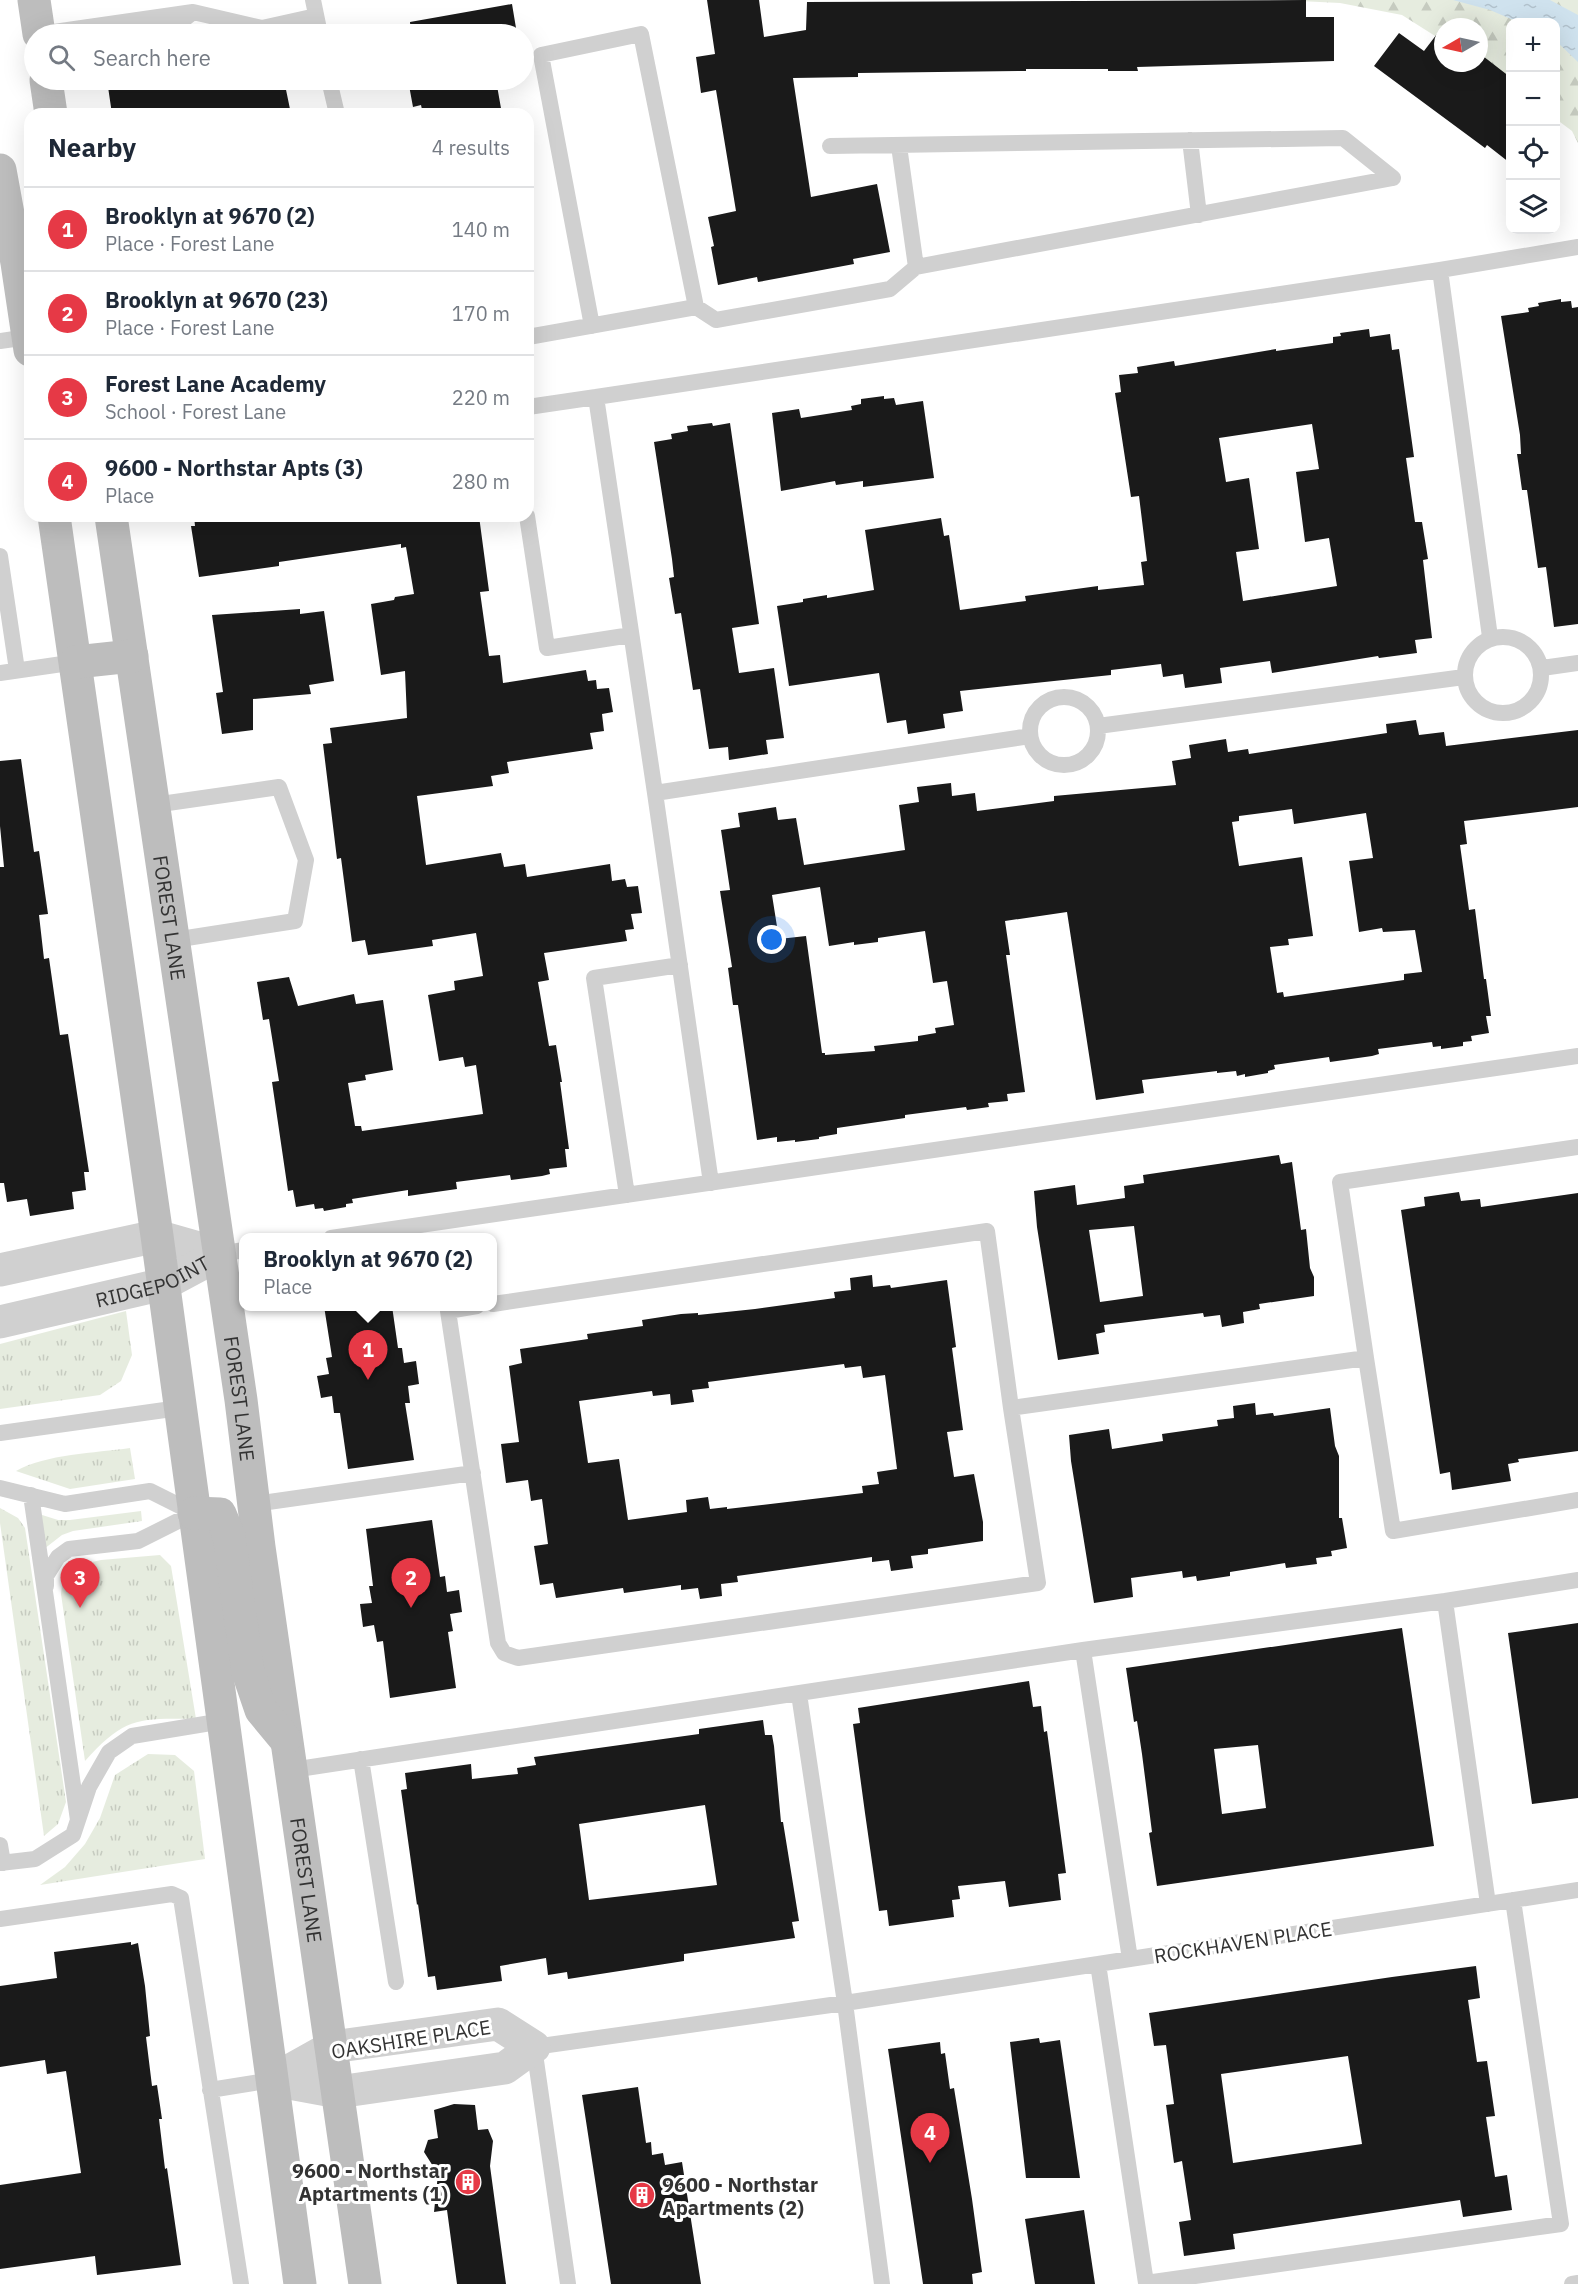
<!DOCTYPE html>
<meta charset="utf-8">
<style>
:root{--surface:#fff;--page:#f2f2f3;--text:#1f2937;--muted:#747a83;--line:#e0e1e3;--accent:#e63946}
body{margin:0;font-family:"IBM Plex Sans",sans-serif;background:var(--page);color:var(--text)}
.controls{position:absolute;right:18px;top:18px;display:grid;overflow:hidden;border-radius:12px;box-shadow:0 6px 24px #0002}
.controls button{width:54px;height:54px;display:grid;place-items:center;padding:0;border:0;border-bottom:2px solid var(--line);background:var(--surface);color:var(--text);font:30px sans-serif}
.compass{position:absolute;left:1434px;top:18px;width:54px;height:54px;border-radius:50%;background:var(--surface);box-shadow:0 6px 24px #0002;rotate:261deg}
.you{position:absolute;left:772px;top:940px;width:21px;height:21px;margin:-15px;border:4px solid #fff;border-radius:50%;background:#1a73e8;box-shadow:0 0 0 9px #1a73e833}
.badge{display:grid;place-items:center;width:39px;height:39px;border-radius:50%;background:var(--accent);color:#fff;font-size:20px;font-weight:700}
.pin{position:absolute;translate:-50% -50px;filter:drop-shadow(0 2px 3px #0008)}
.pin::after{content:'';position:absolute;top:32px;width:21px;height:18px;background:inherit;clip-path:polygon(0 0,100% 0,50% 100%)}
.popup{position:absolute;left:239px;top:1233px;width:258px;height:78px;box-sizing:border-box;display:grid;place-content:center;border-radius:12px;background:var(--surface);filter:drop-shadow(0 2px 4px #0005);font-size:20px;white-space:nowrap;color:var(--muted)}
.popup b{font-size:22px;color:var(--text)}
.popup::after{content:'';position:absolute;left:50%;top:100%;margin-left:-12px;border:12px solid transparent;border-top-color:var(--surface)}
.list{margin:0;padding:0;list-style:none}
h2{display:flex;justify-content:space-between;align-items:center;height:78px;margin:0;padding:0 24px;font-size:26px}
h2 small{font-size:20px;font-weight:400;color:var(--muted)}
.list li{display:grid;grid-template-columns:39px 1fr auto;gap:18px;align-items:center;box-sizing:border-box;height:84px;padding:0 24px;border-top:2px solid var(--line)}
.list b{display:block;font-size:22px;white-space:nowrap}
.list p{margin:0;font-size:20px;white-space:nowrap;color:var(--muted)}
.list em{font-size:20px;font-style:normal;color:var(--muted)}
.icon{flex:none;width:33px;height:33px;fill:none;stroke:currentColor;stroke-width:2;stroke-linecap:round;stroke-linejoin:round}
.map{position:relative;flex:none;width:1578px;height:2284px;overflow:hidden}
.search{position:absolute;background:var(--surface);box-shadow:0 6px 24px #0002;left:24px;top:24px;width:510px;height:66px;display:flex;align-items:center;gap:15px;box-sizing:border-box;padding:0 21px;border-radius:33px;color:var(--muted);font-size:22px}
.panel{position:absolute;background:var(--surface);box-shadow:0 6px 24px #0002;left:24px;top:108px;width:510px;height:414px;border-radius:18px}
.map>svg:first-child{display:block}
</style>
<div class="map">
<svg width="1578" height="2284" viewBox="0 0 1578 2284">
<defs>
<pattern id="grass-tufts" width="24" height="20" patternUnits="userSpaceOnUse" patternTransform="scale(1.5)"><rect width="24" height="20" fill="#e6ecdf"/><path d="M3 7l-1-3M5 7V3M7 7l1-3M15 17l-1-3M17 17v-4M19 17l1-3" fill="none" stroke="#c6cbc0"/></pattern>
<pattern id="forest-firs" width="22" height="20" patternUnits="userSpaceOnUse" patternTransform="scale(1.5)"><rect width="22" height="20" fill="#e6ecdf"/><path d="M5 1l3.5 6h-7zM16 11l3.5 6h-7z" fill="#c6cbc0"/></pattern>
<pattern id="water-ripples" width="26" height="14" patternUnits="userSpaceOnUse" patternTransform="scale(1.5)"><rect width="26" height="14" fill="#cfe2ee"/><path d="M2 4q2-2 4 0t4 0M15 11q2-2 4 0t4 0" fill="none" stroke="#b2c2cd"/></pattern>
</defs>
<rect width="100%" height="100%" fill="#fff"/>
<path fill="url(#grass-tufts)" d="M126 1311 132 1355 121 1381 100 1395 0 1409V1344Z
M130 1448 135 1479 70 1489 16 1471C46 1454 95 1453 130 1448Z
M0 1508 18 1518 25 1528 66 1802 58 1824 44 1836 0 1523Z
M141 1511 142 1521 73 1531 62 1535 44 1549 39 1514 58 1520H70Z
M160 1555 171 1566 196 1719C139 1718 124 1717 85 1761L61 1594 63 1576 75 1566 101 1560Z
M148 1754 175 1755 194 1771 205 1859 40 1885 65 1867 85 1844 100 1818 115 1775Z"/>
<path fill="url(#forest-firs)" d="M1279 0H1578V143L1572 131 1556 119V22H1510V85L1479 63V27H1443V41L1402 15 1340 3Z"/>
<path fill="url(#water-ripples)" d="M1453 0H1550L1578 15V62L1556 41V22H1518L1490 10Z"/>
<path fill="#1a1a1a" fill-rule="evenodd" d="M707 0H759L764 37 806 30 807 2 1306 0V17H1334V61L1137 67 1138 71H1108V69H1026V71L858 73V77L793 78 811 197 877 184 890 252 853 259 854 264 758 282 757 277 718 285 711 247 714 246 708 217 736 211 716 90 701 93 696 57 715 54Z
M512 4 517 34H411L410 22Z
M1443 26V63H1479V53L1510 77V163L1487 145 1485 148 1374 66 1399 33 1424 51Z
M107 80H284L291 114H112Z
M408 80H496L502 114H423L421 105 413 107Z
M1561 299V302L1571 301 1572 308 1578 307V624L1554 627 1546 567 1538 568 1527 490H1522L1517 454H1521L1520 435 1501 316 1529 312 1528 308 1539 306 1538 303Z
M1369 329 1370 337 1390 334 1392 350 1399 349 1414 457 1406 458 1415 522H1422L1428 559 1423 560 1432 638 1415 640 1417 653 1379 658 1378 656 1272 673 1270 661 1220 668 1222 683 1185 688 1183 674 1163 677 1161 664 1111 670V675L960 691 963 711 943 714 945 728 908 734 906 720 887 723 879 673 789 686 777 606 803 602V599L827 595V598L874 590 865 530 941 518 944 536 949 535 960 610 1026 601 1025 596 1098 586V590L1144 585 1141 562 1147 561 1139 496 1131 497 1115 393 1121 392 1119 375 1138 373 1137 367 1174 361 1175 366 1276 349V351L1333 343V337L1341 336 1340 333ZM1312 424 1319 469 1296 472 1305 542 1329 538 1337 586 1243 601 1236 552 1259 549 1249 478 1226 482 1219 438Z
M884 396V399L894 398 896 405 923 401 934 478 863 487V481L836 485 835 481 781 491 772 413 799 409 801 418 852 410 851 406 861 404V399Z
M712 423 713 426 730 423 759 624 732 628 739 673 774 668 784 738 766 740 768 754 729 760 728 747 709 749 700 689 693 690 681 613 675 614 669 578 674 577 672 559 654 442 672 439 671 434 688 431 687 426Z
M194 516H479L489 591 480 592 489 656 500 655 503 683 586 670 588 681 596 680 597 689 609 688 613 712 602 714 604 731 590 733 593 749 507 762 509 773 491 776 493 786 417 796 426 865 501 853 504 867 525 864 527 877 610 864 612 881 625 879 627 887 638 886 642 913 631 914 634 929 625 930 627 941 544 953 549 980 538 982 549 1046 556 1045 562 1082H560L569 1149H565L567 1167 549 1169 550 1174 542 1176 511 1180 510 1175 456 1182 457 1189 408 1196V1190L352 1199 353 1203 346 1204V1207L324 1211 323 1208 315 1209 314 1204 296 1207 293 1190 288 1191 272 1082 279 1081 269 1019 263 1020 257 982 289 977 298 1006 354 994 356 1004 383 1000 393 1070 365 1075 366 1080 348 1083 355 1126H361L362 1131 483 1114 476 1065 465 1067 463 1057 439 1061 428 995 455 990 454 981 483 976 476 933 432 940 433 946 368 955 365 940 352 942 341 858 337 859 323 744 332 743 330 728 407 718 405 671 381 675 371 604 394 600 395 597 414 594 406 547 401 548V544L279 562V566L199 577 191 526H195Z
M300 609V614L324 611 334 681 309 685 311 694 253 699V730L222 734 216 693 223 692 212 615Z
M1416 720 1419 735 1444 732 1446 746 1578 730V807L1464 821 1467 844 1460 845 1469 910 1475 909 1484 979H1486L1491 1016H1486L1489 1033 1471 1036 1472 1041 1463 1042V1046L1441 1049V1046L1433 1047 1432 1042 1378 1049 1379 1054 1372 1056 1330 1062 1329 1057 1274 1065 1275 1069 1268 1071V1073L1245 1077V1074L1237 1076 1236 1071 1217 1073V1071L1142 1080 1144 1093 1096 1100 1067 912 1005 921 1010 955H1006L1025 1092 1007 1094 1008 1101 988 1103 989 1107 967 1110 966 1107 905 1115V1118L837 1128V1134L819 1137V1139L795 1142V1140L777 1142V1137L757 1140 738 1005H733L728 968 732 967 720 891 730 890 721 830 740 827 738 813 776 807 778 820 796 818 804 865 905 850 899 805 919 802 917 787 951 783 952 796 975 793 977 811 1054 801V796L1176 785 1172 761 1191 758 1189 745 1226 739 1228 752 1248 749 1249 754 1387 733 1386 724ZM1292 809 1294 824 1366 813 1373 858 1349 861 1359 932 1382 928 1383 932 1415 930 1422 972 1404 974V980L1284 997 1283 992 1277 993 1270 947 1289 945 1288 939 1313 936 1302 857 1239 866 1232 822 1239 821V816ZM820 887 829 946 854 942V945L878 942V938L925 931 933 983 947 981 954 1025 935 1028 936 1033 918 1036V1041L874 1046 875 1051 825 1055V1053H822L806 936 779 939 772 895Z
M21 759 34 852 39 851 48 914 39 915 44 959 49 958 60 1035 68 1034 89 1172H84L86 1190 72 1192 74 1209 30 1216 27 1199 7 1202 4 1183H0V867H4L0 826V761Z
M1279 1155 1281 1164 1292 1162 1301 1230 1306 1229 1310 1268 1314 1277V1296L1259 1304 1260 1309 1243 1312 1244 1323 1222 1327 1220 1315 1204 1317 1203 1313 1104 1325 1105 1332 1096 1334 1099 1354 1058 1360 1037 1227 1034 1191 1075 1185 1077 1205 1125 1198 1124 1186 1144 1183 1143 1175ZM1134 1226 1143 1296 1100 1302 1089 1230Z
M1459 1192 1461 1201 1480 1199 1481 1207 1578 1193V1451L1518 1459 1519 1462 1508 1464 1511 1481 1452 1490 1450 1472 1440 1474 1401 1210 1425 1206 1424 1197Z
M872 1275 873 1287 890 1285 891 1288 947 1280 956 1347 952 1348 963 1430 947 1432 954 1477 974 1474 983 1522V1541L928 1549V1554L911 1556 913 1568 891 1571 889 1560 872 1562V1557L737 1576 738 1582 721 1584 722 1596 700 1599 698 1588 681 1590V1585L624 1593 623 1588 556 1598 553 1583 540 1585 534 1546 548 1544 542 1499 531 1501 528 1480 506 1483 501 1444 519 1442 509 1366 522 1363 520 1349 588 1339 587 1334 643 1326 642 1320 681 1314 698 1313V1315L755 1309 835 1298 834 1292 851 1290 850 1278ZM844 1364 845 1368 861 1366 863 1378 885 1375 897 1469 877 1472 879 1484 862 1486 863 1493 727 1509V1507L710 1509 708 1497 686 1500 687 1512 628 1520 619 1459 588 1463 579 1401 652 1391 653 1396 670 1394 671 1405 694 1402 692 1390 709 1388 708 1382Z
M324 1306H392L398 1348H402L404 1363 416 1361 419 1384 408 1386 410 1403H405L414 1460 348 1469 340 1413H334L332 1396 321 1398 317 1376 329 1374 326 1358 332 1357Z
M1255 1403 1256 1415 1273 1413 1274 1416 1330 1408 1335 1446 1339 1456V1518H1342L1347 1548 1331 1551 1332 1556 1316 1558 1317 1564 1286 1568 1285 1563 1230 1572V1576L1197 1581 1196 1576 1183 1578 1182 1571 1131 1578 1133 1597 1094 1603 1071 1461 1069 1435 1109 1429 1112 1449 1163 1441 1162 1434 1218 1426 1217 1420 1234 1418 1233 1406Z
M432 1520 440 1577 445 1576 447 1592 459 1590 462 1612 450 1614 453 1631 448 1632 456 1688 390 1698 383 1641 377 1642 374 1625 363 1627 360 1604 372 1603 369 1586H373L366 1529Z
M1578 1623V1798L1532 1804 1508 1633Z
M1402 1628 1434 1846 1157 1886 1149 1833 1152 1832 1142 1754 1137 1721 1134 1722 1126 1668ZM1258 1745 1266 1808 1222 1814 1214 1749Z
M1029 1681 1033 1707 1041 1706 1044 1732 1047 1731 1066 1873 1058 1874 1061 1900 1009 1907 1005 1881 958 1886 960 1899 952 1900 954 1917 889 1926 887 1910 879 1911 865 1813 853 1724 860 1723 858 1708Z
M763 1720 765 1735H772L774 1746 781 1822H783L799 1921 792 1922 795 1938 684 1954V1961L568 1979 567 1972 548 1975 546 1958 500 1966 502 1981 437 1990 435 1976 428 1977 418 1904 417 1905 401 1790 407 1789 405 1773 471 1764 472 1779 518 1774 517 1768 536 1765 534 1757 699 1734V1729ZM705 1805 717 1885 589 1900 579 1824Z
M131 1942V1945L138 1943 145 1986 150 2036 146 2037 152 2086 157 2085 162 2119H159L165 2169 167 2168 181 2265 97 2275 95 2256 0 2269V2185L81 2173 66 2071 47 2074 45 2060 0 2067V1986L57 1978 54 1952Z
M1476 1966 1480 1998 1468 2000 1477 2062 1487 2061 1495 2116 1486 2117 1495 2177 1507 2175 1512 2210 1463 2217 1460 2200 1233 2234 1235 2249 1184 2256 1179 2222 1191 2220 1182 2161 1174 2163 1166 2105 1174 2104 1166 2045 1154 2046 1149 2013 1392 1977ZM1348 2056 1362 2144 1233 2163 1221 2074Z
M1039 2038 1040 2043 1060 2040 1080 2178H1026L1010 2042Z
M940 2042 941 2054 945 2053 950 2089 954 2088 972 2199 982 2272 972 2274 973 2284H923L888 2049Z
M638 2087 646 2143 651 2142 652 2155 663 2153 665 2165 682 2162 701 2284H611L582 2095Z
M454 2104 475 2105 478 2130 488 2129 493 2141 490 2166 506 2284H457L447 2210 434 2212 438 2174 424 2152 428 2140 438 2138 434 2110Z
M1084 2210 1095 2284H1035L1025 2219Z"/>
<g fill="none" stroke-linecap="round" stroke-linejoin="round">
<path stroke="#d0d0d0" stroke-width="16" d="M313 0 320 34
M40 34 193 12 262 28 316 16
M165 34 192 13
M329 80 337 114
M1190 140 1199 215
M830 146 1343 138 1393 178
M899 146 916 267
M1440 270 1490 637
M592 326 541 55 641 34 696 307
M528 337 696 307 716 320 890 289 916 267 1393 178
M0 341 28 337
M528 407 596 397
M527 516 547 648 631 635
M0 556 17 670
M1465 675a38 38 0 1 1 76 0a38 38 0 1 1-76 0Z
M1542 668 1578 663
M0 673 76 662
M1030 731a34 34 0 1 1 68 0a34 34 0 1 1-68 0Z
M1098 726 1464 677
M1030 736 655 793 596 397 1440 270 1578 247
M655 793 711 1183
M154 805 279 787 306 860 295 921 174 940
M627 1195 594 978 680 965
M331 1238 1578 1056
M220 1254 244 1250
M477 1306 448 1311 498 1643 504 1653 518 1658 1038 1583 1011 1408 987 1231 493 1304
M1366 1358 1393 1531 1578 1500
M1011 1408 1366 1358 1340 1182 1578 1147
M0 1433 179 1408
M0 1488 65 1504 150 1491 194 1513
M31 1495 78 1820
M254 1504 473 1473
M46 1586V1576L58 1557 69 1549 138 1541 194 1513
M1445 1601 1488 1904
M1083 1650 1130 1959
M799 1694 845 2003 882 2284
M361 1759 396 1982
M292 1770 1083 1650 1445 1601 1578 1580
M0 1845 3 1863
M0 1863 35 1859 73 1835 89 1787 109 1752 132 1736 223 1721
M0 1919 172 1894 181 1898 241 2284
M1098 1964 1146 2283 1561 2224 1513 1900
M210 2090 273 2080
M568 2284 534 2047 845 2003 1578 1890
M1572 2284 1578 2283"/>
<g stroke="#d0d0d0" stroke-width="33">
<path d="M0 1270 157 1236 220 1254"/>
<path id="s1" d="M0 1322 164 1284 220 1254"/>
<path d="M498 2024 534 2047 505 2068 338 2092 273 2080 332 2047Z"/>
</g>
<g stroke="#bdbdbd" stroke-width="33">
<path d="M34 0 39 34"/>
<path d="M46 80 51 114"/>
<path d="M0 170 17 263 30 350"/>
<path d="M54 516 157 1236 300 2284"/>
<path id="s2" d="M111 516 241 1400 259 1547 365 2284"/>
<path d="M76 662 132 656"/>
<path d="M194 1513 220 1514 229 1536 248 1672 261 1710 285 1739"/>
</g>
</g>
<defs>
<g id="building-disc" transform="scale(1.35)"><circle r="9.5" fill="#e63946" stroke="#fff"/><path d="M-4-6H4V6H1V3H-1V6H-4ZM-2.5-4.3h1.7v1.8h-1.7ZM.8-4.3h1.7v1.8H.8ZM-2.5-1h1.7V.8h-1.7ZM.8-1h1.7V.8H.8Z" fill="#fff"/></g>
</defs>
<g fill-rule="evenodd">
<use href="#building-disc" x="468" y="2182"/>
<use href="#building-disc" x="642" y="2195"/>
</g>
<g text-anchor="middle" dominant-baseline="central" stroke-width="6" stroke-linejoin="round" paint-order="stroke">
<g font-size="20" fill="#333" stroke="#fff">
<text stroke="none"><textPath href="#s2" startOffset="406">FOREST LANE</textPath></text>
<text stroke="none"><textPath href="#s1" startOffset="158">RIDGEPOINT</textPath></text>
<text stroke="none"><textPath href="#s2" startOffset="892">FOREST LANE</textPath></text>
<text stroke="none"><textPath href="#s2" startOffset="1378">FOREST LANE</textPath></text>
<text transform="translate(1243 1942) rotate(-9)">ROCKHAVEN PLACE</text>
<text transform="translate(411 2039) rotate(-9)">OAKSHIRE PLACE</text>
</g>
<g font-size="20" font-weight="bold" fill="#333" stroke="#fff" text-anchor="end">
<text x="448" y="2170">9600 - Northstar<tspan x="448" dy="23">Aptartments (1)</tspan></text>
<text x="662" y="2184" text-anchor="start">9600 - Northstar<tspan x="662" dy="23">Apartments (2)</tspan></text>
</g>
</g>
</svg>
<div class="controls">
<button>+</button>
<button>−</button>
<button><svg class="icon" aria-label="locate" viewBox="0 0 24 24"><circle cx="12" cy="12" r="6"/><path d="M12 2v4M12 18v4M2 12h4M18 12h4"/></svg></button>
<button><svg class="icon" aria-label="layers" viewBox="0 0 24 24"><path d="M12 4l9 5-9 5-9-5zM3 14l9 5 9-5"/></svg></button>
</div>
<svg class="compass" viewBox="-18 -18 36 36"><path d="M0-13l5 13h-10z" fill="#e53935"/><path d="M0 13l5-13h-10z" fill="#747a83"/></svg>
<div class="you"></div>
<div class="pin badge" style="left:368px;top:1380px">1</div>
<div class="popup"><b>Brooklyn at 9670 (2)</b>Place</div>
<div class="pin badge" style="left:411px;top:1608px">2</div>
<div class="pin badge" style="left:80px;top:1608px">3</div>
<div class="pin badge" style="left:930px;top:2163px">4</div>
<div class="search"><svg class="icon" aria-label="search" viewBox="0 0 24 24"><circle cx="10" cy="10" r="6"/><path d="M15 15l6 6"/></svg>Search here</div>
<section class="panel">
<h2>Nearby<small>4 results</small></h2>
<ul class="list">
<li><span class="badge">1</span><div><b>Brooklyn at 9670 (2)</b><p>Place · Forest Lane</p></div><em>140 m</em></li>
<li><span class="badge">2</span><div><b>Brooklyn at 9670 (23)</b><p>Place · Forest Lane</p></div><em>170 m</em></li>
<li><span class="badge">3</span><div><b>Forest Lane Academy</b><p>School · Forest Lane</p></div><em>220 m</em></li>
<li><span class="badge">4</span><div><b>9600 - Northstar Apts (3)</b><p>Place</p></div><em>280 m</em></li>
</ul>
</section>
</div>
